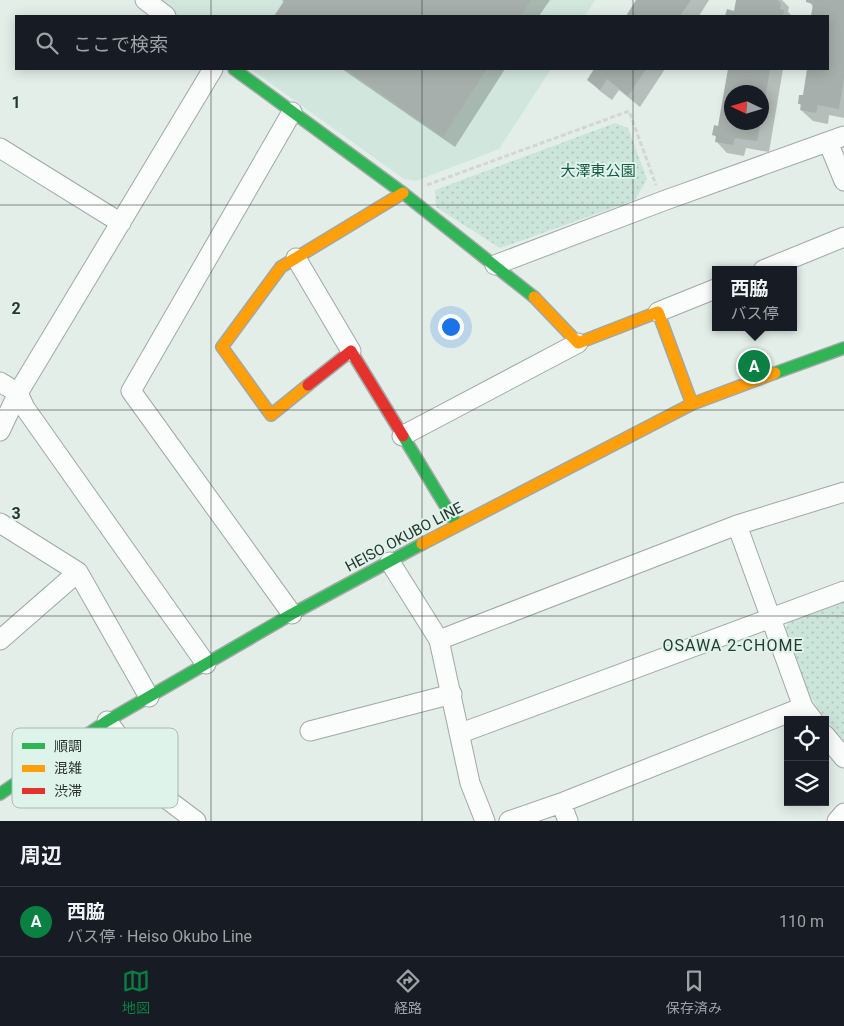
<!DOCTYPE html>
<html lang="ja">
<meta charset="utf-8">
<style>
:root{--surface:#171b24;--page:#20242c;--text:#f1f3f6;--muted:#9ea1a6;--line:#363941;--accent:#0b8043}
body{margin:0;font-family:Roboto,"Noto Sans JP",sans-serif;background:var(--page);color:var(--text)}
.controls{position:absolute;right:15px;bottom:15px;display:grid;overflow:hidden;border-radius:0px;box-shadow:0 2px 12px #0003}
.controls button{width:45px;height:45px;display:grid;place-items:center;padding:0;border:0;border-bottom:1px solid var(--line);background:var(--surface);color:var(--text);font:25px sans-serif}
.compass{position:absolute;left:724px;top:85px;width:45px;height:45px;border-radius:50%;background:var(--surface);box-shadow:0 2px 12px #0003;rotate:274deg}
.you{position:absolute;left:450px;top:326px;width:18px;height:18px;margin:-12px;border:4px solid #fff;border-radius:50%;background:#1a73e8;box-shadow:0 0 0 8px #1a73e833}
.badge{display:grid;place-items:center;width:32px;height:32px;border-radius:50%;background:var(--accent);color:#fff;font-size:16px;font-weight:700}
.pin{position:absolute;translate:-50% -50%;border:2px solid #fff;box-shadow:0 1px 5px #0006}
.popup{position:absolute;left:712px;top:266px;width:85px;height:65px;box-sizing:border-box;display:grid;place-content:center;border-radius:0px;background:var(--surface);filter:drop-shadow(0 1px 4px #0005);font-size:16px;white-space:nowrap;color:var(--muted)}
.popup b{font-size:19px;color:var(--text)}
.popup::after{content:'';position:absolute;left:50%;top:100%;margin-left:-10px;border:10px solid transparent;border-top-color:var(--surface)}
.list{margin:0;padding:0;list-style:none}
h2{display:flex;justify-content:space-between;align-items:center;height:65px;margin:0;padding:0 20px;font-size:21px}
h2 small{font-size:16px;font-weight:400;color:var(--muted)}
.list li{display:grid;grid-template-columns:32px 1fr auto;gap:15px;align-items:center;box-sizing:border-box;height:70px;padding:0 20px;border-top:1px solid var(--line)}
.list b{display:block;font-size:19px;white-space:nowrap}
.list p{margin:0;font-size:16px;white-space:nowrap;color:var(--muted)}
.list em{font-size:16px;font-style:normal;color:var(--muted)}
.icon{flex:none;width:28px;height:28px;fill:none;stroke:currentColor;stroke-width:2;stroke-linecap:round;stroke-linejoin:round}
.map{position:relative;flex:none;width:844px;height:821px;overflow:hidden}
.search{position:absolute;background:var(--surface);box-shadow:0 2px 12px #0003;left:15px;right:15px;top:15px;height:55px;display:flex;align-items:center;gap:12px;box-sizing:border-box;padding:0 18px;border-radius:0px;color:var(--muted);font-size:19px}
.sheet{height:135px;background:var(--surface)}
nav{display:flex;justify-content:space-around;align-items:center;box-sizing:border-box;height:70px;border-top:1px solid var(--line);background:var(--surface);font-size:14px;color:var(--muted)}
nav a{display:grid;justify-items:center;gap:2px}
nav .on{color:var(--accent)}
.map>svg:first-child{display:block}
</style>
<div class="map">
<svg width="844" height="821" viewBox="0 0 844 821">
<defs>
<pattern id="park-dots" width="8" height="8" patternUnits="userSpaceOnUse" patternTransform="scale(1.25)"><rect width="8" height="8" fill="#cce5db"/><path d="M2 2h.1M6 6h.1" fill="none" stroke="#afc5bc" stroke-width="1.8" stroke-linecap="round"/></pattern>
</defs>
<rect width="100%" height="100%" fill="#e3eee9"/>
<path fill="#d1e6dd" d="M156 0H595L585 16H179Z
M251 69H551L499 149 416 181 404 179Z"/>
<path fill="url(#park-dots)" d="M615 123 628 128 647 179 635 200 500 248 436 207 435 190Z
M844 598V743L810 697 785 631 790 618Z"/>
<path fill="#0003" fill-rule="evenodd" d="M282 0H550L539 16H276L285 3Z
M638 0H709L699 16H628Z
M737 0H782L789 7 788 12 792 16H727L728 11 735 12Z
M808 0H844V118L829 115 828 124 813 121 801 110 802 107 799 103 804 97 809 69H828V16H812L814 8Z
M342 69H505L455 147Z
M595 69H665L640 107 619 90 612 100 600 91 589 80Z
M729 69H783L769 152 746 148 744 156 727 153 716 141 717 138 713 134 719 128ZM732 92H762V122H732Z"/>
<path fill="#a6afab" d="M283 0H531L521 16H274L284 1Z
M636 0H691L680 16H626Z
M736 0H777L781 3 780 9 784 10 783 16H725L727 9 734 11Z
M806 0H844V78L839 109 818 105 816 113 800 110 801 104H798L799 95H803L807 69H828V16H811L813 4 806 2Z
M346 69H487L443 137Z
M594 69H646L628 96 607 79 600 90 587 80Z
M728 69H770L763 111 762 92H732V122H761L757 141 735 138 733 145 715 142 716 136 712 135 714 125 718 126Z"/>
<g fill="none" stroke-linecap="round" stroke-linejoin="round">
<g stroke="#a0a8a5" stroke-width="21">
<path id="street" d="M145 0 166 16
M292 112 131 391 292 614
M828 142 844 181
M0 148 121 223
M296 258 351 351
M495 265 663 201 844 136
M763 270 844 237
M658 312 715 289
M0 382 18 393 25 408 206 664
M0 431 18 393 213 69
M402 436 578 343
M0 523 78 572 149 697
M737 525 803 707 813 720
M390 562 439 640 470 783 485 821
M0 640 78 572
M439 640 737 525 844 492
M107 721 168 800 196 821
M310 731 452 694
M461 733 844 591
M825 735 844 758
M561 803 568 821
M509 821 561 803 803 707
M837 821 844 813"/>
</g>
<g stroke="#a0a8a5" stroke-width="14">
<path id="fast" d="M234 69 403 193 534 297
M775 373 844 348
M403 436 457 525
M0 794 107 721 292 614 422 544"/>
</g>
<g stroke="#a0a8a5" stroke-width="14">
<path id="slow" d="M534 297 578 343 658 312 692 404
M308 385 271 415 222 347 281 267 403 193
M422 544 692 404 775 373"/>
</g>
<g stroke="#a0a8a5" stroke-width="14">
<path id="jam" d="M308 385 351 351 403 436"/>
</g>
<path stroke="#d3d6d5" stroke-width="3" stroke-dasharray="5 2.5" stroke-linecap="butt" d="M427 185 629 111 656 185"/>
<use href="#street" stroke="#fbfcfc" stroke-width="19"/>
<use href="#fast" stroke="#30b455" stroke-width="11"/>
<use href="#slow" stroke="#ff9f0a" stroke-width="11"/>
<use href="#jam" stroke="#e5322d" stroke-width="11"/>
</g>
<path fill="none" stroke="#2c3430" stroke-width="1" stroke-opacity="0.55" d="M211 0V16M422 0V16M633 0V16M211 69V821M422 69V821M633 69V821M0 205H844M0 410H844M0 616H844"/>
<g text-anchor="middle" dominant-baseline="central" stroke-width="4" stroke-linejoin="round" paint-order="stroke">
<g font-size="15" fill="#175a46" stroke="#def3ea">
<text x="598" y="171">大澤東公園</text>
</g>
<g font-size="15" fill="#2c3430" stroke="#def3ea">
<text transform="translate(404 537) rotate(-28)">HEISO OKUBO LINE</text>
</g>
<g font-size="16" letter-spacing="1" fill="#293a33" stroke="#def3ea">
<text x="733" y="645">OSAWA 2-CHOME</text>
</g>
</g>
<rect x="12" y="728" width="166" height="80" rx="8" fill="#def3ea" stroke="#a9bab2" stroke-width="1"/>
<rect x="22" y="743" width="23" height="6" fill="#30b455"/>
<rect x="22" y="765" width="23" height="7" fill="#ff9f0a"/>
<rect x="22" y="788" width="23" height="6" fill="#e5322d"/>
<g font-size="14" fill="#2c3430">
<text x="54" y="751">順調</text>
<text x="54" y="773">混雑</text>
<text x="54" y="796">渋滞</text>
</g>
<g font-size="16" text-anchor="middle" font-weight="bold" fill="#2c3430" stroke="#def3ea" stroke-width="4" stroke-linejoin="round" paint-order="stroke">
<text x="16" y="108">1</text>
<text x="16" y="314">2</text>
<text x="16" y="519">3</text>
</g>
</svg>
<div class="controls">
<button><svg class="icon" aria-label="locate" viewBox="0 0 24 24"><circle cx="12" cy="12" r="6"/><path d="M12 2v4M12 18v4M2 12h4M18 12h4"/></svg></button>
<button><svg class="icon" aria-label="layers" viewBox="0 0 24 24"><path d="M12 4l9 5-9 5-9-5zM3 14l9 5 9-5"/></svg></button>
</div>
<svg class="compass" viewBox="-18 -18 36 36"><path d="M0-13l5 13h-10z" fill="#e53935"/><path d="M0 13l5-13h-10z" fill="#9ea1a6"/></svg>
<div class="you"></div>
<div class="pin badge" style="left:754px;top:366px">A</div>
<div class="popup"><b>西脇</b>バス停</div>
<div class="search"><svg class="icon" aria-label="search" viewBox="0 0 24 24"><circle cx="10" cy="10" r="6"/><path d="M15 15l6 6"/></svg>ここで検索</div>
</div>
<section class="sheet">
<h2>周辺<small></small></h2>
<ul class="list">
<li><span class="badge">A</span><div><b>西脇</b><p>バス停 · Heiso Okubo Line</p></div><em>110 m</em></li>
</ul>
</section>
<nav>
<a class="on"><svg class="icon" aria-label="map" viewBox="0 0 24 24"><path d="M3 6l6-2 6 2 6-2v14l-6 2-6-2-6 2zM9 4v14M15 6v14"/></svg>地図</a>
<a><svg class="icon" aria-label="directions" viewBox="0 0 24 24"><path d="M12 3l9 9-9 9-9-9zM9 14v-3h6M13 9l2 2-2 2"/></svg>経路</a>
<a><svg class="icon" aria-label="saved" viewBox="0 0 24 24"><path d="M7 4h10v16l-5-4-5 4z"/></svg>保存済み</a>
</nav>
